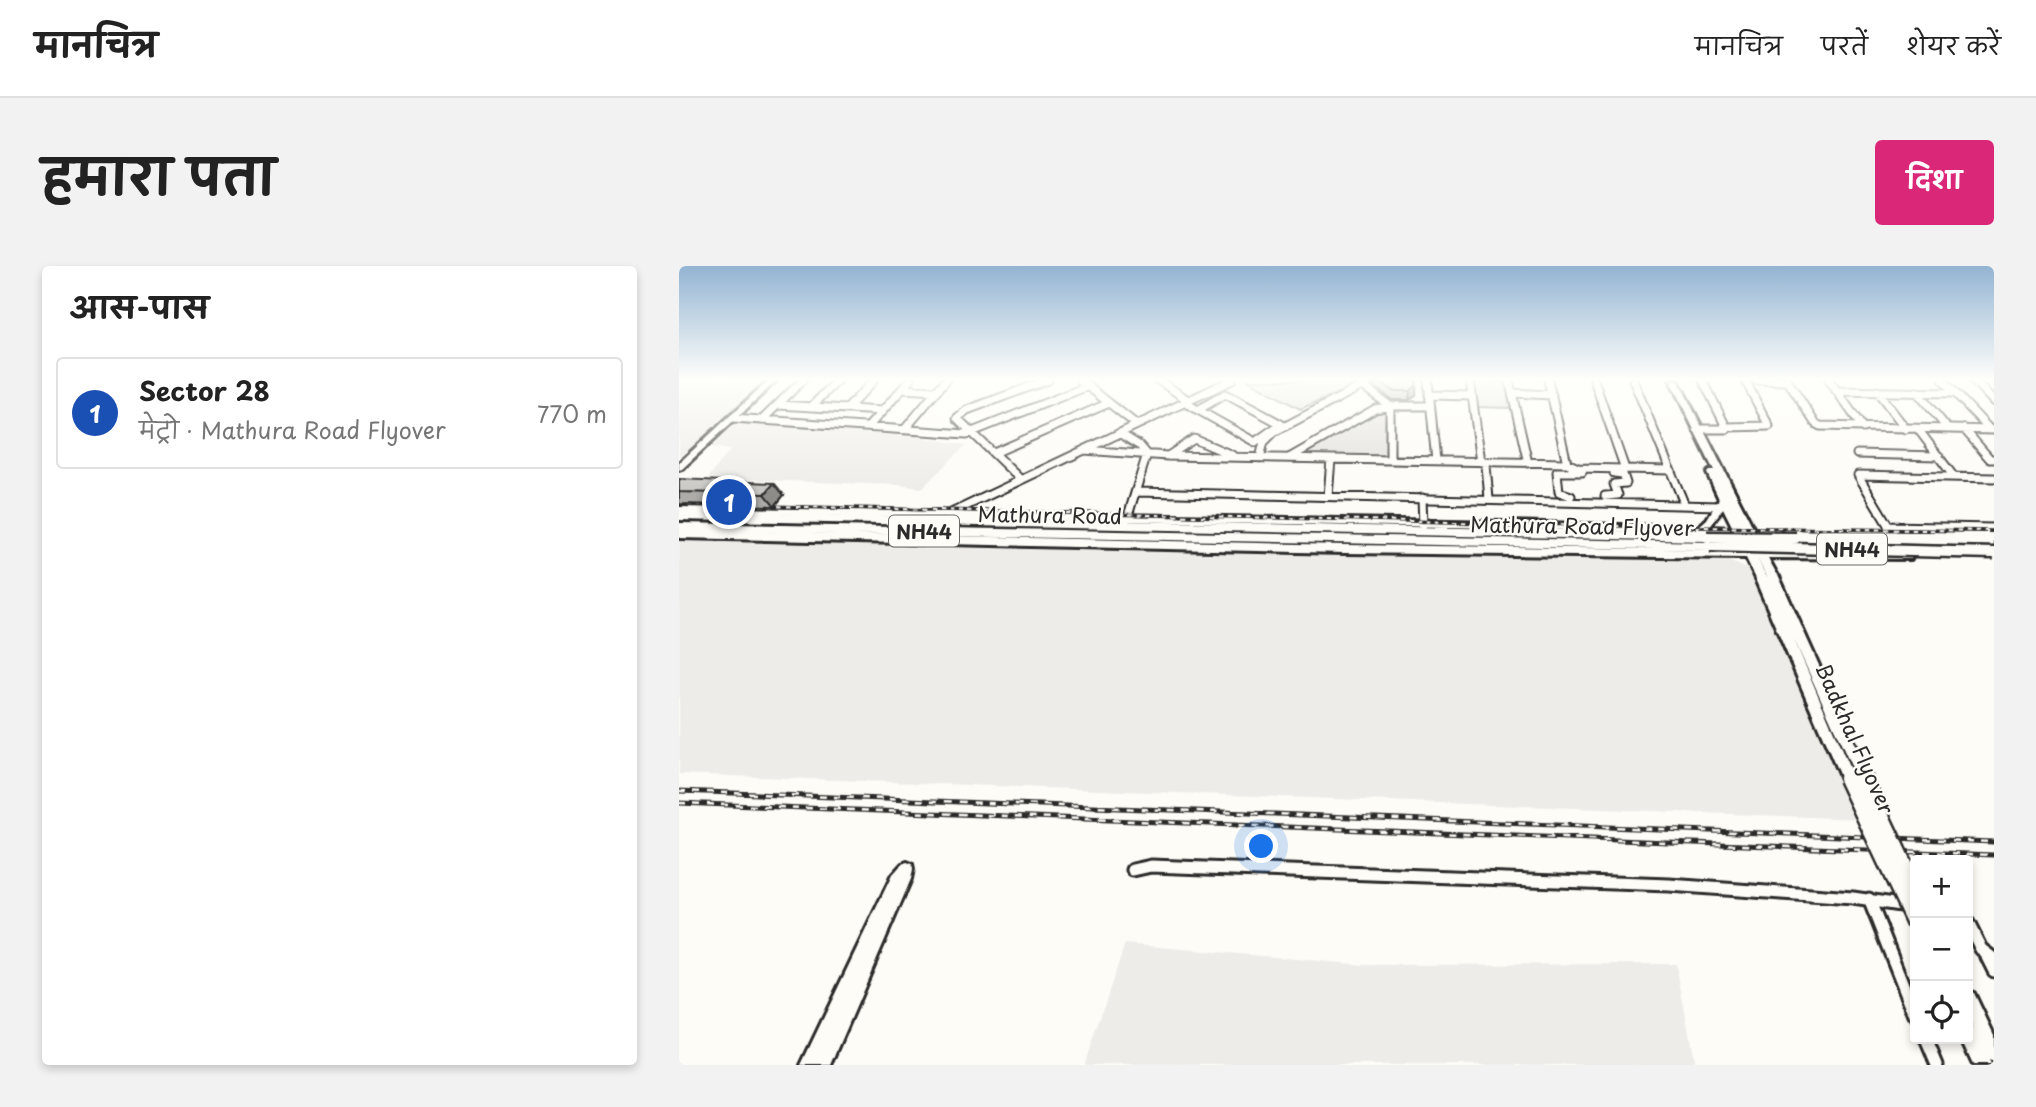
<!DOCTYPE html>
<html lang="hi">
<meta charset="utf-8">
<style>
:root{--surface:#fff;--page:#f2f2f2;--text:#222;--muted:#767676;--line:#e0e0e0;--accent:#db2777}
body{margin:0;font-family:"Playpen Sans","Playpen Sans Deva",sans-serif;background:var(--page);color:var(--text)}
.controls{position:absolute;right:21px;bottom:21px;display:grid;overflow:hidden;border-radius:7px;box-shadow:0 4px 10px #0003}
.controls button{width:63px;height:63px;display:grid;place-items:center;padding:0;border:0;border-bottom:2px solid var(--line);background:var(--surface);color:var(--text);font:35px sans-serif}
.you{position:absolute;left:583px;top:581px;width:24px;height:24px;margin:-18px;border:5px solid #fff;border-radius:50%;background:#1a73e8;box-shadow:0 0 0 10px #1a73e833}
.badge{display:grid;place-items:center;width:46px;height:46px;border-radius:50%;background:var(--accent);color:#fff;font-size:23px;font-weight:700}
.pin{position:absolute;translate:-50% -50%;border:4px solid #fff;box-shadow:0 2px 7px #0006}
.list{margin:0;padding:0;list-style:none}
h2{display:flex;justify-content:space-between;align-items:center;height:91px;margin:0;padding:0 28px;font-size:30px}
h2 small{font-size:23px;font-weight:400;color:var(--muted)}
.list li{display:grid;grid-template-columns:46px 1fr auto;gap:21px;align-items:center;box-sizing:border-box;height:112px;margin:0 14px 14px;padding:0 14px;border:2px solid var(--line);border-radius:7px}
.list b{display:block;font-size:26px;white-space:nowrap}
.list p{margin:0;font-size:23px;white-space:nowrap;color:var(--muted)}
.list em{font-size:23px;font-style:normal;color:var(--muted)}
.icon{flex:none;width:38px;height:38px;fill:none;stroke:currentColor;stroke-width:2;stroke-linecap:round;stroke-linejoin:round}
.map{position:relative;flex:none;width:1315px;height:799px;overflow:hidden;border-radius:7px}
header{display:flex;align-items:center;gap:42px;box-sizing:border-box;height:98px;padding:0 35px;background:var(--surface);border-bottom:2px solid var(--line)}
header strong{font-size:33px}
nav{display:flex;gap:38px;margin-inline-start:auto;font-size:24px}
.intro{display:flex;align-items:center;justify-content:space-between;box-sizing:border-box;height:168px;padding:0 42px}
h1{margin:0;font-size:49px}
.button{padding:18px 32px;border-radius:7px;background:var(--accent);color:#fff;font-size:24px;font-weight:700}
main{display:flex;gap:42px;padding:0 42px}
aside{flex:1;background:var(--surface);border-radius:7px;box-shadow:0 4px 10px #0003}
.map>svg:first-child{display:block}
</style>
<header>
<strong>मानचित्र</strong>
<nav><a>मानचित्र</a><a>परतें</a><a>शेयर करें</a></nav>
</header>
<div class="intro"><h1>हमारा पता</h1><a class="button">दिशा</a></div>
<main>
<aside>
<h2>आस-पास<small></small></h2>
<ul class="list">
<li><span class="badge" style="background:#1a4fb4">1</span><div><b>Sector 28</b><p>मेट्रो · Mathura Road Flyover</p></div><em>770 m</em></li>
</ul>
</aside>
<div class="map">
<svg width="1315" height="799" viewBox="0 0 1315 799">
<rect width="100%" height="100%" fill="#fdfcf7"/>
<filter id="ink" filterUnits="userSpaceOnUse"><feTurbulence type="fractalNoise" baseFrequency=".0143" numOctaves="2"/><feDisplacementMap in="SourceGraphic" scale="14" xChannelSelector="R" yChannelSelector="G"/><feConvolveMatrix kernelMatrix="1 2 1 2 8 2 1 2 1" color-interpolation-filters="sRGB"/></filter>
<g filter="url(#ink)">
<path fill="#edece8" d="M0 114H89L0 194Z
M58 156 209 165 287 179 243 222 220 219 29 212 51 184 32 181Z
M0 266 1023 289 1045 293 1069 303 1182 553 0 508Z
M446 678 685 699 997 698 1016 799H405Z"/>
<path fill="#dfdeda" stroke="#858482" stroke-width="2" d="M568 114H669L677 119C658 129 641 134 621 143Z
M795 115 828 116 833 142 798 141Z
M707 142 708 191 621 190Z"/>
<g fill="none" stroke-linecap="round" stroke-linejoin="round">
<g stroke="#2b2b2b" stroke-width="11">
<path id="minor-far1" d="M401 114 458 159
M479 114 509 134
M749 114 757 195
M791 114 802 196
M830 114 849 197
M869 114 888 197
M915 114 946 203
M954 114 1005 237
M1077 114 1109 115
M1108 114 1136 157 1141 160 1315 164
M1150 114 1184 162
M1264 114 1311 164
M1294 114 1315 136
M684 120 711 140V194
M224 123 258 125
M1157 125 1276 127
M1198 125 1227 163
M1238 126 1269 163
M833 127 873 129
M546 128 602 158 576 176 519 144Z
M750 129 793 130
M505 136 519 144
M99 139 204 145
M132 141 159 114
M168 143 195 114
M54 152 288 168 409 120
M83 154 124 114
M190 160 231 114
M1048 161 1090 160 1066 114
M226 163 267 114
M1018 163H1048L1024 114
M1239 163 1275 211
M1285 163 1311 193H1315
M440 167 461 180 468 188 448 253
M405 184 489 190 888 197 899 202 992 204
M315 187 430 137
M1178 188 1260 190
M489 190 515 173 553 189
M581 192 585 176 595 166 694 114
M610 192 696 143 711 140H751
M807 199 810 233
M342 214 278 152 288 144 369 114
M458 226 1041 240
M649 230 652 193
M892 230 880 226 878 206H903
M926 230 939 229 935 218 947 217 944 208 935 207
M743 232 744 259
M268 249 553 114
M1209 260 1315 262
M1215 269 1179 209 1315 212"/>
</g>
<g stroke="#2b2b2b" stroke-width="17">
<path id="minor" d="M454 604 472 600 990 619 1174 632 1228 640
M1190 633 1236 749
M1289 657 1302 683 1315 693
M1308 691 1315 705
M1247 773 1258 799"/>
</g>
<g stroke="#2b2b2b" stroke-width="6">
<path id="tertiary" d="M90 114H98L3 203 0 204V197Z
M228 596 233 598 234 603 232 613 152 799H122L213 609 223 598Z"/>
</g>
<g stroke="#2b2b2b" stroke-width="6">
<path id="secondary" d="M991 114H999L1086 285 1228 286 1232 287 1233 290 1232 293 1089 292 1100 312 1094 316 1090 315 1078 292 1089 314 1083 318 1079 317 1067 292 666 287 0 272V264L666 279 1064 284 1057 269 824 262 0 247V241L824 256 1019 261 1028 253 1040 233 1028 207 1030 205H1035ZM1044 242 1054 262 1031 261Z
M1106 264 1315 267V275L1102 271 1101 268Z
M1289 725 1295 727 1315 769V797L1310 795 1312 799H1294L1282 773H1289V761L1294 763 1289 751Z"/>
</g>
<g stroke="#2b2b2b" stroke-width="5">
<path id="trunk" d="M0 246 1028 267 1034 271 1028 275 0 254Z
M0 257 1031 276 1037 280 1031 284 0 265Z
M1117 268 1315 272V280L1113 275 1111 272Z"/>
</g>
<use href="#minor-far1" stroke="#fdfcf7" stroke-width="7"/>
<use href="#minor" stroke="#fdfcf7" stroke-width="11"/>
<use href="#tertiary" fill="#fdfcf7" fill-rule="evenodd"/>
<use href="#secondary" fill="#fdfcf7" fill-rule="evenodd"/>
<use href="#trunk" fill="#fdfcf7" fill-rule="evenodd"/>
<g stroke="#2b2b2b" stroke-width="3.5">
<path id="rail-far1" d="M0 238 945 260 1315 265"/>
</g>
<g stroke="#2b2b2b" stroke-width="5">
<path id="rail" d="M0 525 1315 576
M0 537 1315 589"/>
</g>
<use href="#rail-far1" stroke="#fdfcf7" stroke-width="2" stroke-dasharray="4.5" stroke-linecap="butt"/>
<use href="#rail" stroke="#fdfcf7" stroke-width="2.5" stroke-dasharray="7" stroke-linecap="butt"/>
<g stroke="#2b2b2b" stroke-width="18" stroke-linecap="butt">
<path id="secondary-bridge-far1" d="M1094 312 1185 514
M1083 314 1169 514"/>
</g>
<g stroke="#2b2b2b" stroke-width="21" stroke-linecap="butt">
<path id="secondary-bridge" d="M1168 512 1236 657
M1184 512 1236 623"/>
</g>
<g stroke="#2b2b2b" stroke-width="15" stroke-linecap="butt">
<path id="trunk-bridge" d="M1028 271 1117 272
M1031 280 1315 287"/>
</g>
<use href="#secondary-bridge-far1" stroke="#fdfcf7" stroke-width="12"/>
<use href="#secondary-bridge" stroke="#fdfcf7" stroke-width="16"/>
<use href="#trunk-bridge" stroke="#fdfcf7" stroke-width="10"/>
</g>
<path fill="#adaca9" stroke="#2b2b2b" stroke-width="2" d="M695 114H738L737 130 730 134H713L695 120Z
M0 213 105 229 96 240 0 238Z"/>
<path fill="#8d8c89" stroke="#2b2b2b" stroke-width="2" d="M737 120V130L730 134 731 125Z
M95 217 105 229 96 240 86 228Z"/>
<path fill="#c9c8c4" stroke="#2b2b2b" stroke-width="2" d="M699 114H738L737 120 731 125H714Z
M0 213 95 217 86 228 0 226Z"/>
</g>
<linearGradient id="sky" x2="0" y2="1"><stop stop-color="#93b4d2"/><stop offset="0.5" stop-color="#fefefb"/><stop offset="1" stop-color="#fefefb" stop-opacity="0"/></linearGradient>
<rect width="1315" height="226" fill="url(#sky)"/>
<g text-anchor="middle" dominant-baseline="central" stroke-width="5" stroke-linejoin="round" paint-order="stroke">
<g fill="#fdfcf7" stroke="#6a6a68" stroke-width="2">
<rect x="210" y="249.5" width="70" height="31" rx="5"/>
<rect x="1138" y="267.5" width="70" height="31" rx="5"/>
</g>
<g font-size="19" font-weight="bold" fill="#2b2b2b">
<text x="245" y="265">NH44</text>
<text x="1173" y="283">NH44</text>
</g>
<g font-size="21" fill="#2b2b2b" stroke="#fdfcf7">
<text transform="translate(371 248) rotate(1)">Mathura Road</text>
<text transform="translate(903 259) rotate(1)">Mathura Road Flyover</text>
<text transform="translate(1177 472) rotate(66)">Badkhal Flyover</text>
</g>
</g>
</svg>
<div class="controls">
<button>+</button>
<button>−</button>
<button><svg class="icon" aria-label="locate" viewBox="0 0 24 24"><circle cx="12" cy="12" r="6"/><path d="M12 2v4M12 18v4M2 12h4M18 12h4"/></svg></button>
</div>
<div class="you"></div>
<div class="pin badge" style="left:50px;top:236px;background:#1a4fb4">1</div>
</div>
</main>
